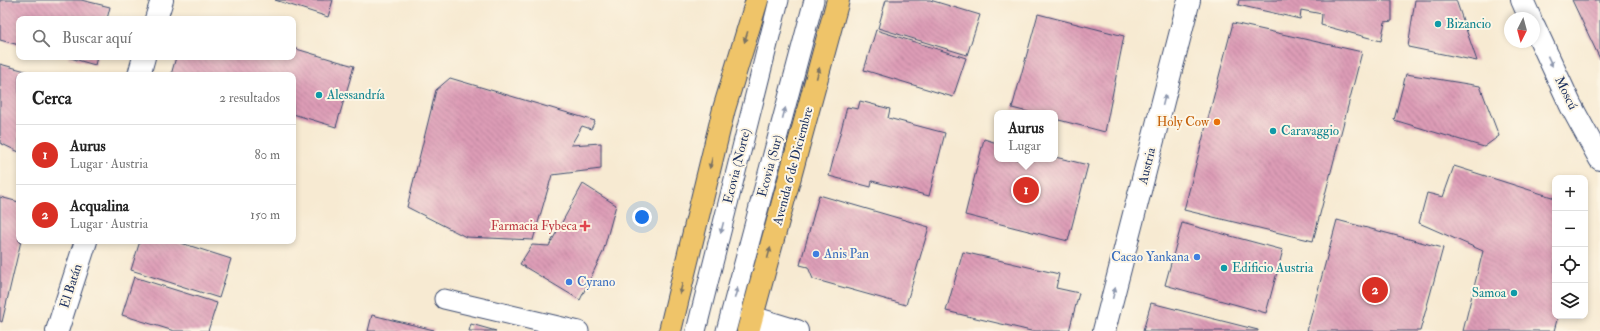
<!DOCTYPE html>
<html lang="es">
<meta charset="utf-8">
<style>
:root{--surface:#fff;--page:#f6f6f6;--text:#222;--muted:#767676;--line:#e0e0e0;--accent:#d93025}
body{margin:0;font-family:"IM FELL Double Pica",serif;background:var(--page);color:var(--text)}
.controls{position:absolute;right:12px;bottom:12px;display:grid;overflow:hidden;border-radius:8px;box-shadow:0 2px 6px #0003}
.controls button{width:36px;height:36px;display:grid;place-items:center;padding:0;border:0;border-bottom:1px solid var(--line);background:var(--surface);color:var(--text);font:20px sans-serif}
.compass{position:absolute;left:1504px;top:12px;width:36px;height:36px;border-radius:50%;background:var(--surface);box-shadow:0 2px 6px #0003;rotate:186deg}
.you{position:absolute;left:642px;top:217px;width:14px;height:14px;margin:-10px;border:3px solid #fff;border-radius:50%;background:#1a73e8;box-shadow:0 0 0 6px #1a73e833}
.badge{display:grid;place-items:center;width:26px;height:26px;border-radius:50%;background:var(--accent);color:#fff;font-size:13px;font-weight:700}
.pin{position:absolute;translate:-50% -50%;border:2px solid #fff;box-shadow:0 1px 4px #0006}
.popup{position:absolute;left:994px;top:110px;width:64px;height:52px;box-sizing:border-box;display:grid;place-content:center;border-radius:8px;background:var(--surface);filter:drop-shadow(0 1px 3px #0005);font-size:13px;white-space:nowrap;color:var(--muted)}
.popup b{font-size:15px;color:var(--text)}
.popup::after{content:'';position:absolute;left:50%;top:100%;margin-left:-8px;border:8px solid transparent;border-top-color:var(--surface)}
.list{margin:0;padding:0;list-style:none}
h2{display:flex;justify-content:space-between;align-items:center;height:52px;margin:0;padding:0 16px;font-size:17px}
h2 small{font-size:13px;font-weight:400;color:var(--muted)}
.list li{display:grid;grid-template-columns:26px 1fr auto;gap:12px;align-items:center;box-sizing:border-box;height:60px;padding:0 16px;border-top:1px solid var(--line)}
.list b{display:block;font-size:15px;white-space:nowrap}
.list p{margin:0;font-size:13px;white-space:nowrap;color:var(--muted)}
.list em{font-size:13px;font-style:normal;color:var(--muted)}
.icon{flex:none;width:22px;height:22px;fill:none;stroke:currentColor;stroke-width:2;stroke-linecap:round;stroke-linejoin:round}
.map{position:relative;flex:none;width:1600px;height:331px;overflow:hidden}
.search{position:absolute;background:var(--surface);box-shadow:0 2px 6px #0003;left:16px;top:16px;width:280px;height:44px;display:flex;align-items:center;gap:10px;box-sizing:border-box;padding:0 14px;border-radius:8px;color:var(--muted);font-size:15px}
.panel{position:absolute;background:var(--surface);box-shadow:0 2px 6px #0003;left:16px;top:72px;width:280px;height:172px;border-radius:8px}
.map>svg:first-child{display:block}
</style>
<div class="map">
<svg width="1600" height="331" viewBox="0 0 1600 331">
<defs>
<pattern id="building-back-hatch" width="6" height="6" patternUnits="userSpaceOnUse"><rect width="6" height="6" fill="#dd9cb6"/><path d="M-1 5l2 2M0 0l6 6M5-1l2 2" fill="none" stroke="#b28097"/></pattern>
</defs>
<rect width="100%" height="100%" fill="#fcf5e5"/>
<filter id="ink" filterUnits="userSpaceOnUse"><feTurbulence type="fractalNoise" baseFrequency=".025" numOctaves="2"/><feDisplacementMap in="SourceGraphic" scale="8" xChannelSelector="R" yChannelSelector="G"/><feConvolveMatrix kernelMatrix="1 2 1 2 8 2 1 2 1" color-interpolation-filters="sRGB"/></filter>
<filter id="wash" filterUnits="userSpaceOnUse"><feTurbulence type="fractalNoise" baseFrequency=".012" numOctaves="4" result="noise"/><feDisplacementMap in="SourceGraphic" scale="16" xChannelSelector="R" yChannelSelector="G"/><feGaussianBlur stdDeviation="0.9" result="paint"/><feColorMatrix in="noise" values="0 0 0 0 0 0 0 0 0 0 0 0 0 0 0 0 0 1.4 0 .05"/><feComposite in="paint" operator="in"/></filter>
<g filter="url(#wash)">
<rect width="100%" height="100%" fill="#f7ead2"/>
<g id="blocks">
<path fill="url(#building-back-hatch)" d="M0 0H81L110 7 107 19H19V45L0 40Z
M275 0H333L328 17Z
M886 0H930L980 15 967 55 878 28Z
M1239 0H1392V21L1385 22 1381 41 1321 25 1322 14 1301 10 1300 19 1238 5Z
M1415 0H1456L1477 61 1408 47Z
M1572 0H1600V59Z
M1038 14 1124 36 1105 132 1055 119V113H1032L1012 108Z
M1233 23 1362 52 1313 241 1184 210Z
M876 30 966 58 953 97 864 70Z
M293 48 354 66 336 127 293 114V75H171L176 57H293Z
M67 57H97L95 65Z
M0 64 40 75H19V152L0 143Z
M1406 74 1480 86 1499 136 1484 147 1394 120Z
M450 78 595 121 591 129 582 126 571 145 601 143V169L552 175 533 240 466 237 407 207 436 90Z
M860 101 890 109 888 118 945 133 929 196 872 181 871 187 829 176 847 107 858 109Z
M984 139 997 143V159H1055V157L1088 165 1068 241 965 215Z
M1454 166 1555 198 1553 216H1555V316H1558L1554 331H1463L1483 251 1419 223 1427 193 1443 197Z
M583 184 616 205 603 252 580 300 520 264 532 245 549 246Z
M819 195 929 227 906 305 813 279 808 267 800 265Z
M0 197 19 202V241H21L2 322 0 321Z
M1337 220 1443 248 1420 331H1307Z
M1182 223 1283 250 1266 313 1165 285Z
M140 241H175L231 259 219 298 131 270Z
M963 252 1059 274 1056 288 1079 293 1069 331H1031L946 311Z
M134 277 217 303 208 331H174L122 315Z
M1151 303 1258 330V331H1143Z
M372 315 434 330V331H368Z
M471 324 496 331H469Z"/>
</g>
</g>
<g filter="url(#ink)">
<use href="#blocks" fill-opacity="0" stroke="#3c4b6f" stroke-width="1"/>
<g fill="none" stroke-linecap="round" stroke-linejoin="round">
<g stroke="#3c4b6f" stroke-width="21">
<path id="service" d="M444 299 579 331
M696 331 779 0
M726 331 814 0"/>
</g>
<g stroke="#3c4b6f" stroke-width="24">
<path id="minor" d="M1522 0 1530 18
M156 19 162 0
M1534 26 1571 106 1600 159
M139 75 144 57
M751 317 797 331
M57 331 86 241
M1104 331 1189 0"/>
</g>
<g stroke="#3c4b6f" stroke-width="24">
<path id="primary" d="M670 331 724 109 757 0
M748 331 838 0"/>
</g>
<use href="#service" stroke="#fff" stroke-width="19"/>
<use href="#minor" stroke="#fff" stroke-width="22"/>
<use href="#primary" stroke="#efc469" stroke-width="22"/>
</g>
<defs><path id="oneway-solid" d="M-6-.8H1V-3.2L6.5 0L1 3.2V.8H-6Z"/></defs>
<g fill="#7a7263">
<use href="#oneway-solid" transform="translate(746 37) rotate(107)"/>
<use href="#oneway-solid" transform="translate(818 73) rotate(-75)"/>
<use href="#oneway-solid" transform="translate(711 163) rotate(104)"/>
<use href="#oneway-solid" transform="translate(769 253) rotate(-75)"/>
<use href="#oneway-solid" transform="translate(681 289) rotate(104)"/>
</g>
<g fill="#8d97ae">
<use href="#oneway-solid" transform="translate(1550 61) rotate(65)"/>
<use href="#oneway-solid" transform="translate(1164 100) rotate(-76)"/>
<use href="#oneway-solid" transform="translate(784 113) rotate(-75)"/>
<use href="#oneway-solid" transform="translate(722 228) rotate(104)"/>
<use href="#oneway-solid" transform="translate(736 293) rotate(-75)"/>
<use href="#oneway-solid" transform="translate(1114 293) rotate(-76)"/>
</g>
</g>
<g fill="#0f9aa8" stroke="#fcf5e5" stroke-width="1.5">
<circle cx="1438" cy="24" r="4"/>
<circle cx="319" cy="95" r="4"/>
<circle cx="1273" cy="131" r="4"/>
<circle cx="1224" cy="268" r="4"/>
<circle cx="1514" cy="293" r="4"/>
</g>
<circle fill="#e8710a" stroke="#fcf5e5" stroke-width="1.5" cx="1217" cy="122" r="4"/>
<path fill="#e0444e" stroke="#fcf5e5" stroke-width="1.5" d="M583 220h4v4h4v4h-4v4h-4v-4h-4v-4h4z"/>
<g fill="#3f7fe0" stroke="#fcf5e5" stroke-width="1.5">
<circle cx="816" cy="254" r="4"/>
<circle cx="1197" cy="257" r="4"/>
<circle cx="569" cy="282" r="4"/>
</g>
<g text-anchor="middle" dominant-baseline="central" stroke-width="4" stroke-linejoin="round" paint-order="stroke">
<g font-size="13" fill="#0d838f" stroke="#fcf5e5" text-anchor="start">
<text x="1446" y="24">Bizancio</text>
<text x="327" y="95">Alessandría</text>
<text x="1281" y="131">Caravaggio</text>
<text x="1232" y="268">Edificio Austria</text>
<text x="1506" y="293" text-anchor="end">Samoa</text>
</g>
<g font-size="13" fill="#1b2f5e" stroke="#fcf5e5">
<text transform="translate(1566 93) rotate(64)">Moscú</text>
<text transform="translate(737 166) rotate(-76)">Ecovia (Norte)</text>
<text transform="translate(770 166) rotate(-75)">Ecovia (Sur)</text>
<text transform="translate(793 166) rotate(-75)">Avenida 6 de Diciembre</text>
<text transform="translate(1147 166) rotate(-76)">Austria</text>
<text transform="translate(71 286) rotate(-72)">El Batán</text>
</g>
<g font-size="13" fill="#c56008" stroke="#fcf5e5" text-anchor="end">
<text x="1209" y="122">Holy Cow</text>
</g>
<g font-size="13" fill="#be3a42" stroke="#fcf5e5" text-anchor="end">
<text x="577" y="226">Farmacia Fybeca</text>
</g>
<g font-size="13" fill="#366cbe" stroke="#fcf5e5" text-anchor="start">
<text x="824" y="254">Anis Pan</text>
<text x="1189" y="257" text-anchor="end">Cacao Yankana</text>
<text x="577" y="282">Cyrano</text>
</g>
</g>
</svg>
<div class="controls">
<button>+</button>
<button>−</button>
<button><svg class="icon" aria-label="locate" viewBox="0 0 24 24"><circle cx="12" cy="12" r="6"/><path d="M12 2v4M12 18v4M2 12h4M18 12h4"/></svg></button>
<button><svg class="icon" aria-label="layers" viewBox="0 0 24 24"><path d="M12 4l9 5-9 5-9-5zM3 14l9 5 9-5"/></svg></button>
</div>
<svg class="compass" viewBox="-18 -18 36 36"><path d="M0-13l5 13h-10z" fill="#e53935"/><path d="M0 13l5-13h-10z" fill="#767676"/></svg>
<div class="you"></div>
<div class="pin badge" style="left:1026px;top:190px">1</div>
<div class="popup"><b>Aurus</b>Lugar</div>
<div class="pin badge" style="left:1375px;top:290px">2</div>
<div class="search"><svg class="icon" aria-label="search" viewBox="0 0 24 24"><circle cx="10" cy="10" r="6"/><path d="M15 15l6 6"/></svg>Buscar aquí</div>
<section class="panel">
<h2>Cerca<small>2 resultados</small></h2>
<ul class="list">
<li><span class="badge">1</span><div><b>Aurus</b><p>Lugar · Austria</p></div><em>80 m</em></li>
<li><span class="badge">2</span><div><b>Acqualina</b><p>Lugar · Austria</p></div><em>150 m</em></li>
</ul>
</section>
</div>
